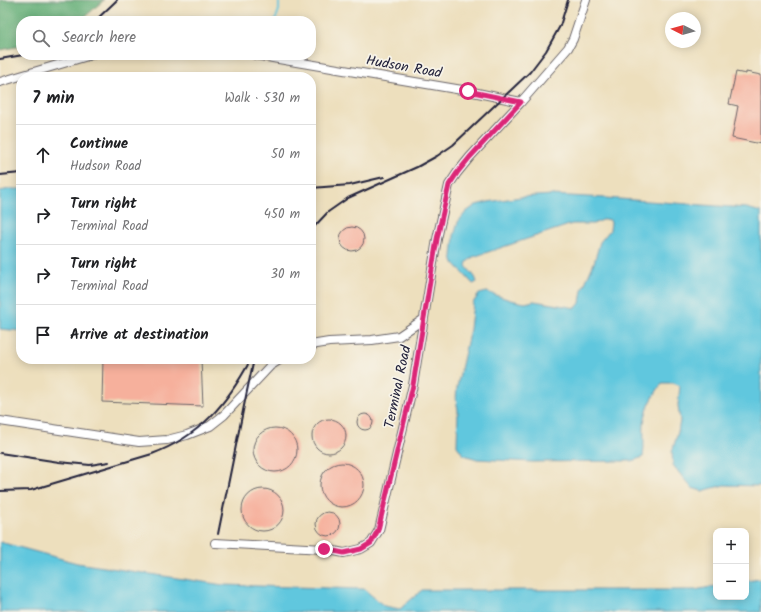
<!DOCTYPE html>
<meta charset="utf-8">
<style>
:root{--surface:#fff;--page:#f2f2f2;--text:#202124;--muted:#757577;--line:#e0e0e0}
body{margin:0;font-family:Kalam,sans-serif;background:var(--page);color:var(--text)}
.controls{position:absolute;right:12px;bottom:12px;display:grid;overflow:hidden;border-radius:8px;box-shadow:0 2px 10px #0003}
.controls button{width:36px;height:36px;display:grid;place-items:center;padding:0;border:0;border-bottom:1px solid var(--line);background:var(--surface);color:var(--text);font:20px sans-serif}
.compass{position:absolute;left:665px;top:12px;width:36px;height:36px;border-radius:50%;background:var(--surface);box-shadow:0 2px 10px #0003;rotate:276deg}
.stop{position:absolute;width:12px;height:12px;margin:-9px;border:3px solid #db2777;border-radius:50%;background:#fff}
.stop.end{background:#db2777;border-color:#fff;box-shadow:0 1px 4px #0008}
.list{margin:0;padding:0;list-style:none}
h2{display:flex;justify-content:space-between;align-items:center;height:52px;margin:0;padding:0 16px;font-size:17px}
h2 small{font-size:13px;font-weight:400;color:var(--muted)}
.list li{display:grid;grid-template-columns:26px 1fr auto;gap:12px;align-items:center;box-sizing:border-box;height:60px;padding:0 16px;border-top:1px solid var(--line)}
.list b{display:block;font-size:15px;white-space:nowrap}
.list p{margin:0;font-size:13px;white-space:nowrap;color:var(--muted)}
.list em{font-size:13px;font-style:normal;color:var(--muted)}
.icon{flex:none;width:22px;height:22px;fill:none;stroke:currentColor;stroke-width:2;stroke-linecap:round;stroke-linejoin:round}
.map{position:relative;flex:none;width:761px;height:612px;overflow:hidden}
.search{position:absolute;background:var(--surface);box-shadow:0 2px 10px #0003;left:16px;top:16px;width:300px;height:44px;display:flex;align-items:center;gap:10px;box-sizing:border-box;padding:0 14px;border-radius:16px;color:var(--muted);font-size:15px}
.panel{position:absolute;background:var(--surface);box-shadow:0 2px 10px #0003;left:16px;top:72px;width:300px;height:292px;border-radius:16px}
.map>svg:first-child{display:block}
</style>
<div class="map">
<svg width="761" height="612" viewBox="0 0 761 612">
<rect width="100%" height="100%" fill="#f7f3e8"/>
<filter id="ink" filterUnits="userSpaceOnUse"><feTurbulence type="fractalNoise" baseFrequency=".025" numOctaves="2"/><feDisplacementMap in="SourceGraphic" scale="8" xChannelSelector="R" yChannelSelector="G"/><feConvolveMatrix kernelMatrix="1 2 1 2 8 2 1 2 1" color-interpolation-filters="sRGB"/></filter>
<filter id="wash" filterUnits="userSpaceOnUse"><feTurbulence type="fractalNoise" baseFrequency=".012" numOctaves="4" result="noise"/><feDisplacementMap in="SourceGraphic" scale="16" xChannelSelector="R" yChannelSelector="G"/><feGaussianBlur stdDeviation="0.9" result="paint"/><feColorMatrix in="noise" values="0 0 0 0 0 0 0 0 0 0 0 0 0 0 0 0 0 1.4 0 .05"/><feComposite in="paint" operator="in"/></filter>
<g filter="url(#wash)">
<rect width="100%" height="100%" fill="#eddfbd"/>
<path fill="#64ae77" stroke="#436859" d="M0 0H104L80 21H21V46L0 50Z"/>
<path fill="#60c7de" stroke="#41748c" d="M10 189H21V331L0 329V191Z
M552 195C617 198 682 204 747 208L761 212V486L724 485 702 491 692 488 684 479 673 465 672 452 678 432 680 421 678 405 680 386 673 383H662C654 395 646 408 644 423 643 435 645 446 643 457L632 461H623L532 462 477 459 464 455 457 446 458 410 456 399 457 387 470 329 473 303 479 294 487 292 510 300 525 303 534 301 576 308 580 303 582 290 594 263 600 242 610 230 611 223 610 220 605 219 593 224H572L473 257 467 262 466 266 475 277 477 282 473 284 454 263 452 256 454 236 458 222 466 212 476 205 488 202 521 197Z
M0 542 77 563 223 585 364 589 384 606 400 609 422 590H695L716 586V597H746V581L761 579V612H0Z"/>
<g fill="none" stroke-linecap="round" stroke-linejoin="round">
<path stroke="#60c7de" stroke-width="2" d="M191 17 218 21
M275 21 279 10V0"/>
</g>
<g id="blocks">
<path fill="#f6b09c" d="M736 72 746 74V72L761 75V144L732 138 738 106 729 104Z
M340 239a12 12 0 1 1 24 0a12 12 0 1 1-24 0Z
M103 359H201L203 406 102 402Z
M357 422a8 8 0 1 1 16 0a8 8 0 1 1-16 0Z
M312 436a17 17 0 1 1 34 0a17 17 0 1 1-34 0Z
M253 450a22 22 0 1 1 44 0a22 22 0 1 1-44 0Z
M320 485a22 22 0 1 1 44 0a22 22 0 1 1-44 0Z
M242 510a21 21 0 1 1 42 0a21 21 0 1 1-42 0Z
M316 524a12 12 0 1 1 24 0a12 12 0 1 1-24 0Z"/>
</g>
</g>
<g filter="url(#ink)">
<use href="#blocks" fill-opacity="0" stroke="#696468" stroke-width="1"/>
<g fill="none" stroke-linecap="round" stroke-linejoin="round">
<g stroke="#696468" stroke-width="10">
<path id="street" d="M255 55 468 91 521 102
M0 82 91 55
M311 345 329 342 372 340 399 336 424 319
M0 421 139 442 167 440 187 435 210 426 224 415 270 366 281 359
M215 543 324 549 344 553 361 549 371 543 379 530 413 385 437 239 449 185 457 173 470 157 521 102 568 48 573 39 586 0"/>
</g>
<use href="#street" stroke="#fff" stroke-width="8"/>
<path stroke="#22223b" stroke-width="2" d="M95 21 117 0
M0 59 23 55
M0 175 21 173
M311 188 350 185 384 177
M311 230 328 212 348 198 417 167 437 156 453 145 530 72 546 51 560 26 568 0
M0 453 59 462 90 465 109 462
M0 491 31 490 152 454C200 436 227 404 251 359
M218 534 247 391 254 359"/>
</g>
</g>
<g fill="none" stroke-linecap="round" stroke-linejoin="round" filter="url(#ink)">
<path stroke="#db2777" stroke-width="5" d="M324 549 344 553 361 549 371 543 378 530 413 385 437 239 449 185 457 173 470 157 521 102 468 91"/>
</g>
<g text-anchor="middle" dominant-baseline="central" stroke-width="3.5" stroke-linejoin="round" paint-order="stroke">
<g font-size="14" fill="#22223b" stroke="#f7f3e8">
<text transform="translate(404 67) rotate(10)">Hudson Road</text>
<text transform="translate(398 387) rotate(-78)">Terminal Road</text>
</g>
</g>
</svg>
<div class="controls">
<button>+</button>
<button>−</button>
</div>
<svg class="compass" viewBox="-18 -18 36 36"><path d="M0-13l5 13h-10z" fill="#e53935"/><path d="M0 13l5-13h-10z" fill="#757577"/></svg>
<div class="stop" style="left:468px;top:91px"></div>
<div class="stop end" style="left:324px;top:549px"></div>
<div class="search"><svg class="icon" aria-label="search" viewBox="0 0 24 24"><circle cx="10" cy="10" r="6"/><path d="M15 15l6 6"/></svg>Search here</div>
<section class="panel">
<h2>7 min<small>Walk · 530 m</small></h2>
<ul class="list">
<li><svg class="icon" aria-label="ahead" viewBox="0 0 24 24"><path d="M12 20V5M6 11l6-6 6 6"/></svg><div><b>Continue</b><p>Hudson Road</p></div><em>50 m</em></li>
<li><svg class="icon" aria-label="right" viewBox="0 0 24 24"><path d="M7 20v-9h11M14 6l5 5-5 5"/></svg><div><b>Turn right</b><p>Terminal Road</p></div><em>450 m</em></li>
<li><svg class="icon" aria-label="right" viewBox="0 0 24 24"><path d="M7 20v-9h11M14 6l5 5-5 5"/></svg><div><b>Turn right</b><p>Terminal Road</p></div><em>30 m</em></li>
<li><svg class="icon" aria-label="arrive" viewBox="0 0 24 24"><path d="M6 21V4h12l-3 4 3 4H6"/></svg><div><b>Arrive at destination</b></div></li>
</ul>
</section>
</div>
